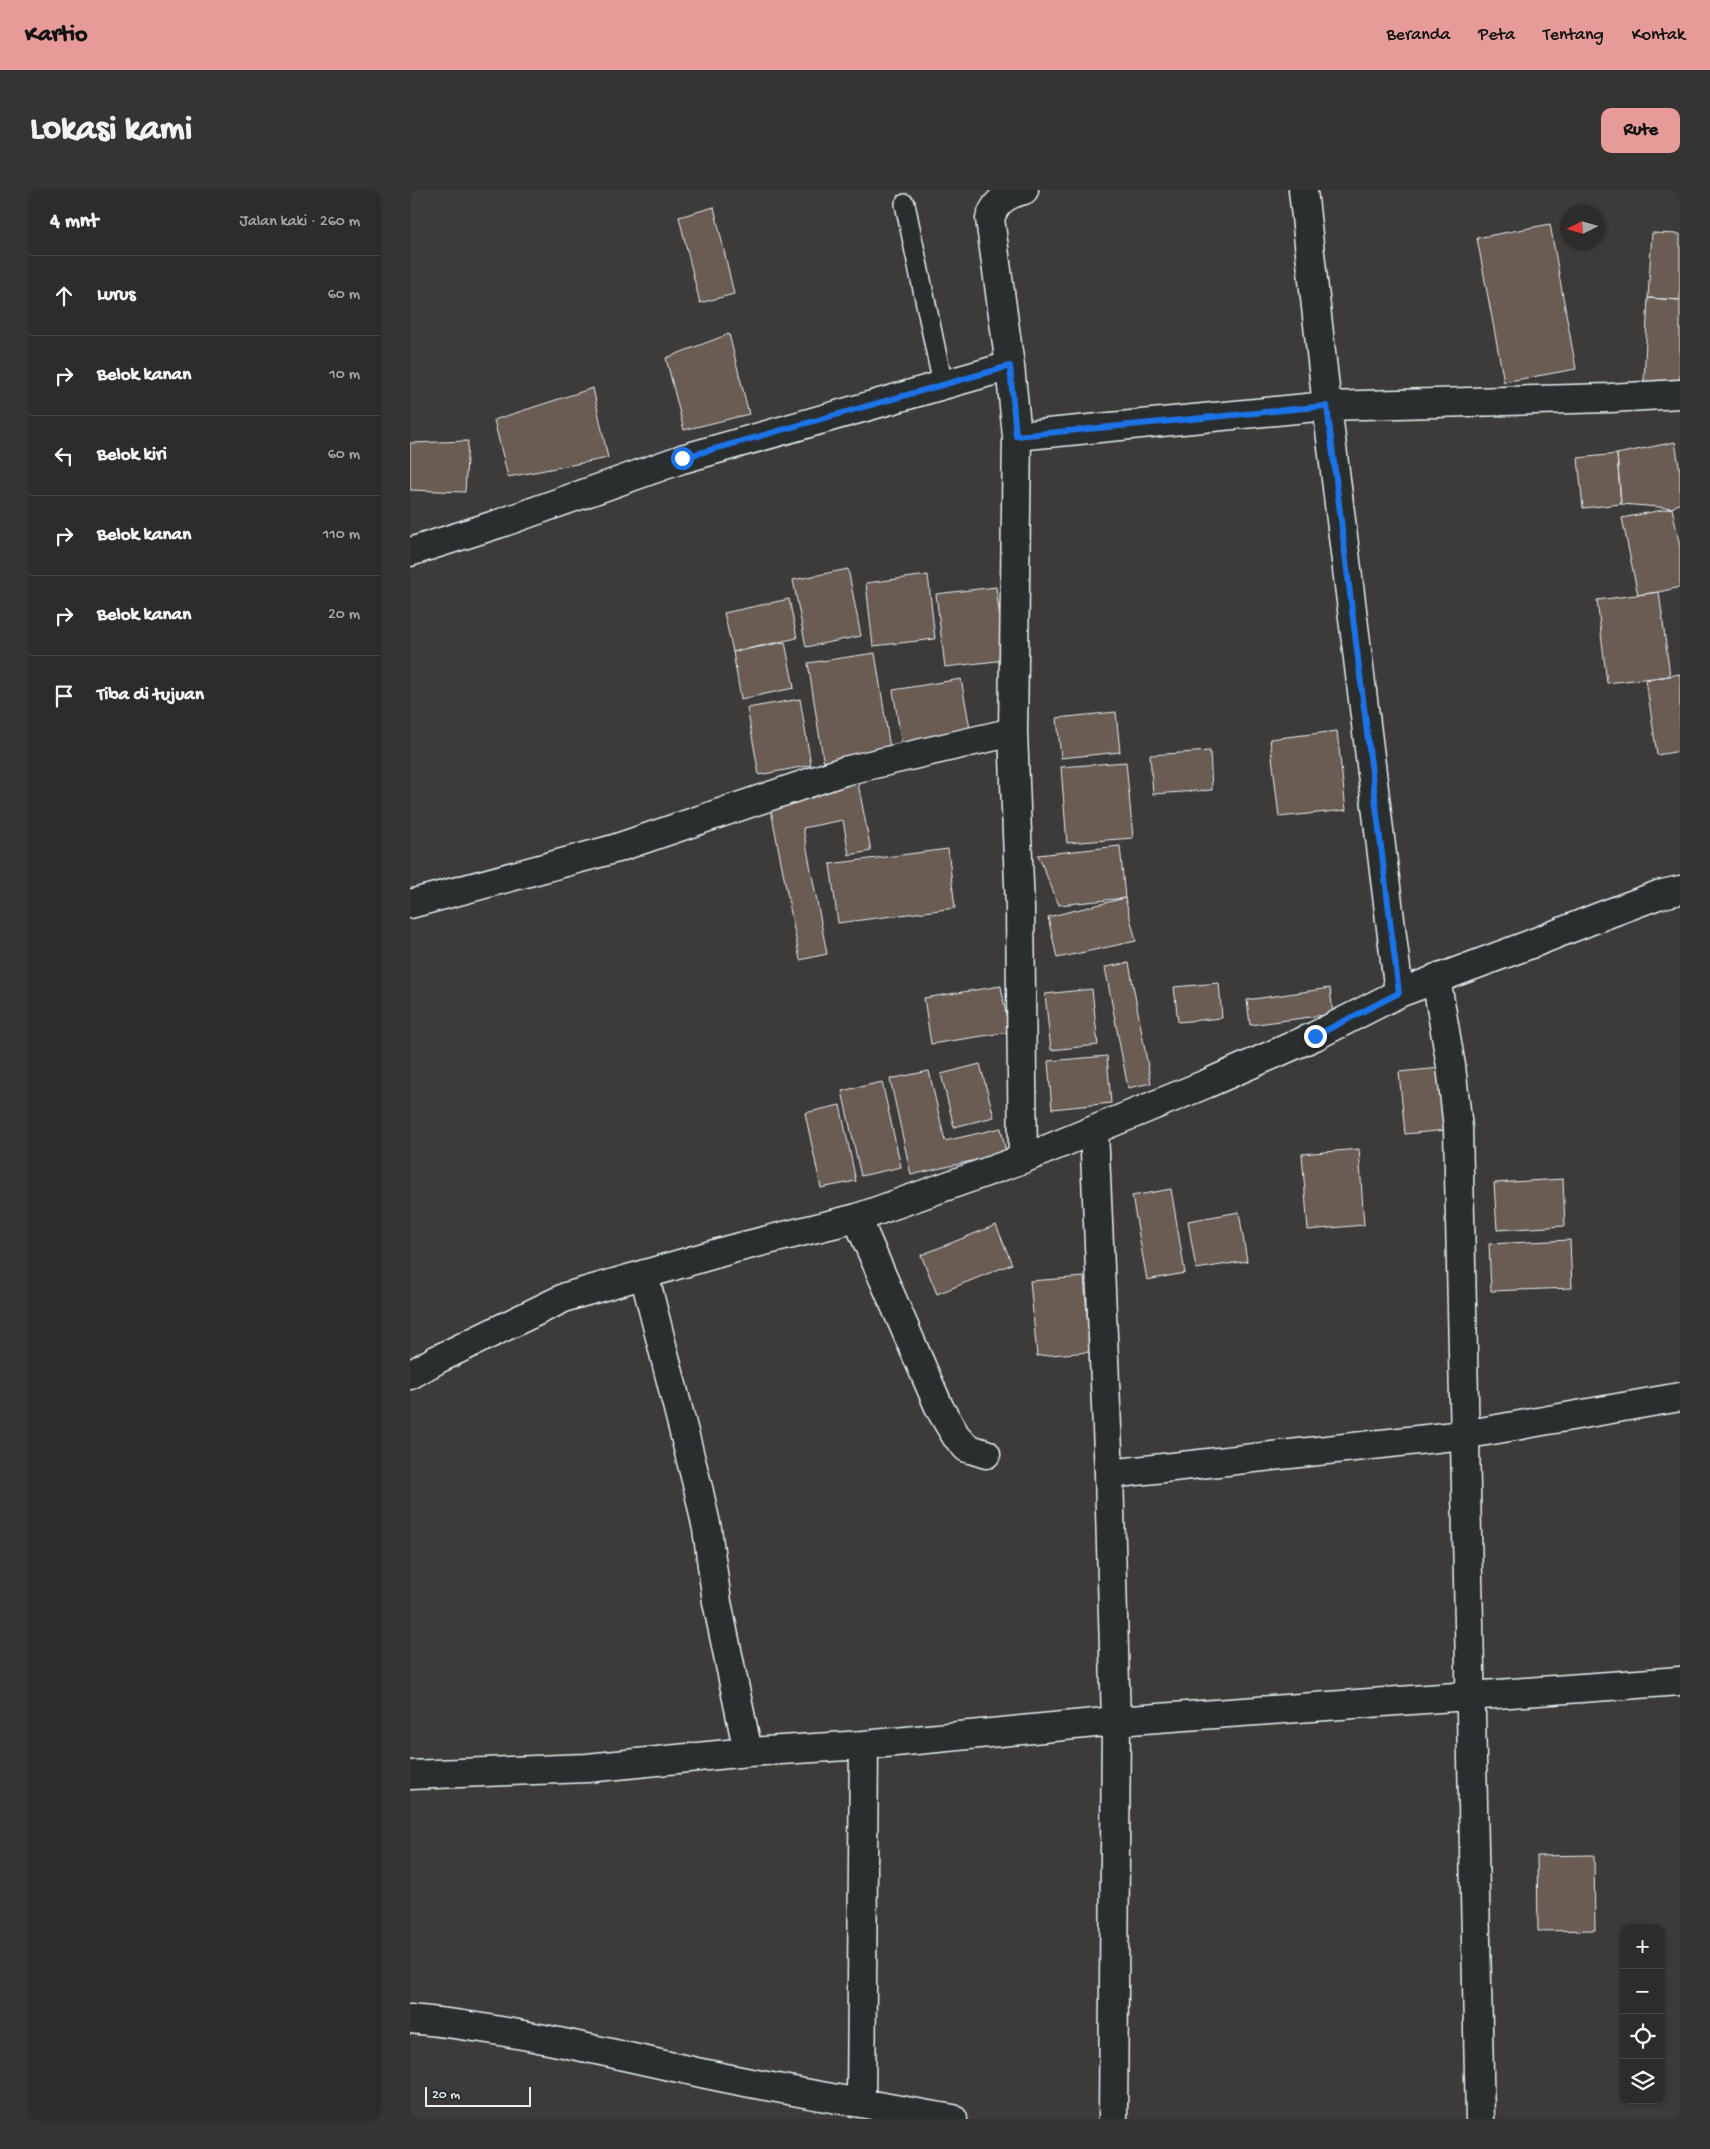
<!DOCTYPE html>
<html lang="id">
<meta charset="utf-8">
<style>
:root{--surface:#2e2c2b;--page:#363433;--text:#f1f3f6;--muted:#a7a7a9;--line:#494847;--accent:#e69b98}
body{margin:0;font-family:"Gochi Hand",sans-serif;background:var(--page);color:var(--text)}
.controls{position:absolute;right:15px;bottom:15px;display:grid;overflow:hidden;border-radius:10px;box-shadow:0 1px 4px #0004}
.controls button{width:45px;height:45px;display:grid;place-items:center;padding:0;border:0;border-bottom:1px solid var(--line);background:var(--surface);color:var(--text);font:25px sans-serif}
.compass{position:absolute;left:1150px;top:15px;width:45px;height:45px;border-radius:50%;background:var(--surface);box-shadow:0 1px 4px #0004;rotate:265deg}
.scale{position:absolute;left:15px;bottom:12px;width:106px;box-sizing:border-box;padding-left:5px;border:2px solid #e8f1f8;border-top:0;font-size:14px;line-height:18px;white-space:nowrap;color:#e8f1f8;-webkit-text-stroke:4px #2a2d2e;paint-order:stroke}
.stop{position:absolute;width:15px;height:15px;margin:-11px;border:4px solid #1a73e8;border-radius:50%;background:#fff}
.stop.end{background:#1a73e8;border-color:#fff;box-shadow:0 1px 5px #0008}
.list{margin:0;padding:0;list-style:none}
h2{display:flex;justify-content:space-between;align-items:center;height:65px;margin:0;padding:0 20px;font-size:21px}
h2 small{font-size:16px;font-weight:400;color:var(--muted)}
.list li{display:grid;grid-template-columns:32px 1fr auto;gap:15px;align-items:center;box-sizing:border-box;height:80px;padding:0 20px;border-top:1px solid var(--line)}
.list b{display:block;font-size:19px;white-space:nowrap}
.list em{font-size:16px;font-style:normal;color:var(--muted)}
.icon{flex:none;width:28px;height:28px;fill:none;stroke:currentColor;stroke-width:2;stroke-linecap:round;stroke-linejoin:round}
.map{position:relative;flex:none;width:1270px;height:1929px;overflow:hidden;border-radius:10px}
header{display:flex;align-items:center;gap:30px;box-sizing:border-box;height:70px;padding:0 25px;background:var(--accent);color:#111}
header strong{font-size:24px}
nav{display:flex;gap:28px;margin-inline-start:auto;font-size:18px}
.intro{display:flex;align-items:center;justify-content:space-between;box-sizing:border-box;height:120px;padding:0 30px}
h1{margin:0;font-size:35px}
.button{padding:12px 22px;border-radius:10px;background:var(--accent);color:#111;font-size:18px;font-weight:700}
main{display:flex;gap:30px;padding:0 30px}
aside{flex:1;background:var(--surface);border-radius:10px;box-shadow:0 1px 4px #0004}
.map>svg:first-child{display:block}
</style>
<header>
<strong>Kartio</strong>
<nav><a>Beranda</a><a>Peta</a><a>Tentang</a><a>Kontak</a></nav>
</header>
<div class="intro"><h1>Lokasi kami</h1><a class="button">Rute</a></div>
<main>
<aside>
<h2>4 mnt<small>Jalan kaki · 260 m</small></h2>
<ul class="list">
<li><svg class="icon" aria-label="ahead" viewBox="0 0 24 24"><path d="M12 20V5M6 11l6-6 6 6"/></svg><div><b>Lurus</b></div><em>60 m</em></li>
<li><svg class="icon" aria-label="right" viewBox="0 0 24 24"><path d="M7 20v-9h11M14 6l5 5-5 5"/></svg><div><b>Belok kanan</b></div><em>10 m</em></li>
<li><svg class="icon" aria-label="left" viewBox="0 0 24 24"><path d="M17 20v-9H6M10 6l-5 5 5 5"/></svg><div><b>Belok kiri</b></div><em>60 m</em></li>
<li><svg class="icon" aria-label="right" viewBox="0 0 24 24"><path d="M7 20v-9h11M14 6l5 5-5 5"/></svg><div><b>Belok kanan</b></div><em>110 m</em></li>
<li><svg class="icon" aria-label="right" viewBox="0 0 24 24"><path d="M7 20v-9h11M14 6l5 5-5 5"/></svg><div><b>Belok kanan</b></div><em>20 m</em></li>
<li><svg class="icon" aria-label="arrive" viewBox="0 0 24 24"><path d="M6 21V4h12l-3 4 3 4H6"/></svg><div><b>Tiba di tujuan</b></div></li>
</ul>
</aside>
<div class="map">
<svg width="1270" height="1929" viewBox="0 0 1270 1929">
<rect width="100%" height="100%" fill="#3d3b39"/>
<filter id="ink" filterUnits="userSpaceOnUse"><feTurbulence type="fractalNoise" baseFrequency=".02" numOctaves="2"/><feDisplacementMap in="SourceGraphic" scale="10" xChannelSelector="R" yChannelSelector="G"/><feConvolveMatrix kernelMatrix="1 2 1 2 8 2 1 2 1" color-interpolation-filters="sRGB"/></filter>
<g filter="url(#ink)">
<path fill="#6a5b52" stroke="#e8f1f8" d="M304 17 324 104 290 113 269 27Z
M1140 34 1166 179 1094 192 1067 48Z
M1242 43 1270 44V110L1238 108Z
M1238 108 1270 110V193L1234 192Z
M319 144 339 224 274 240 256 168Z
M183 198 198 268 98 287 84 230Z
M58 251 55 302 0 300V253Z
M1265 252 1270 282V313L1262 318 1211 314 1207 264Z
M1207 264 1211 314 1173 318 1168 268Z
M1262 318 1270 357V397L1249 402 1228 405 1212 328Z
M438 379 451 446 396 457 383 390Z
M518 385 525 449 463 456 456 393Z
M586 397 595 470 535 477 526 404Z
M1249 402 1260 486 1197 493 1187 410Z
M379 409 387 448 323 462 314 423Z
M375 452 384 498 331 509 323 462Z
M465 463 481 565 414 575 398 473Z
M1270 484V561L1247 565 1236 490Z
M551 489 561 544 492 556 483 500Z
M390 509 401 575 349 585 337 518Z
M706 522 710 562 651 568 647 528Z
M927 541 936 620 869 627 860 549Z
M800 561 802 600 743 604 740 565Z
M716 572 723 648 657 653 651 577Z
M448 593 461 661 439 665 433 630 393 638 417 764 390 770 359 610Z
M710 656 715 708 649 715 628 665Z
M538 659 545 718 428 733 420 674Z
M715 708 726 751 647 768 638 727Z
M719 773 741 893 718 898 695 777Z
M809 793 812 828 768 832 764 797Z
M591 796 599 842 521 854 514 808Z
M920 798 923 824 840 835 837 810Z
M682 799 688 855 641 860 635 804Z
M697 866 701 913 642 919 638 871Z
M570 874 584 927 544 937 531 884Z
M1031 878 1037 940 995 944 989 882Z
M519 881 535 951 591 938 596 963 501 985 480 889Z
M472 892 491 977 451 986 432 901Z
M430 915 446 991 411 998 395 923Z
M949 959 954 1035 898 1040 892 964Z
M1153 989 1155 1036 1087 1040 1084 993Z
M761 999 775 1083 737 1090 722 1006Z
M829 1022 837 1071 786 1079 778 1031Z
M586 1035 602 1074 527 1104 511 1065Z
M1160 1050 1162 1098 1081 1101 1079 1054Z
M674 1087 680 1162 627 1166 620 1091Z
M1184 1665 1185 1740 1128 1741 1127 1666Z"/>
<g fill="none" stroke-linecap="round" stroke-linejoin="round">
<g stroke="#e8f1f8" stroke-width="22">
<path id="service" d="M495 14 533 195"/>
</g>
<g stroke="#e8f1f8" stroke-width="31">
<path id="minor" d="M893 0 917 216 989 803
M607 246 917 216 1200 208 1270 204
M0 362 91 333 272 269 600 176
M0 714 204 659 434 581 603 542
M1026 788 1041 876 1048 938 1070 1929
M684 940 699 1284 706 1531 703 1929
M613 969 610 719 603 542 607 246 600 176 580 29C585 12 596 4 614 0
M447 1028 530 1219 546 1246 557 1258 576 1264
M234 1084 289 1302 297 1339 307 1412 338 1562
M0 1185 28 1169 156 1107 322 1059 447 1028 613 969 796 894 905 846 989 803 1121 754 1189 727 1248 705 1270 700
M699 1284 1053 1245 1270 1207
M0 1585 177 1578 338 1562 454 1555 706 1531 1270 1491
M0 1829C102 1838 201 1864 301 1885 381 1902 462 1915 543 1929
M451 1913 454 1555"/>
</g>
<use href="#service" stroke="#2a2d2e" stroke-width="19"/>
<use href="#minor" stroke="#2a2d2e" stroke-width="28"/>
</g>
</g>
<g fill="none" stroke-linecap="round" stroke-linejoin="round" filter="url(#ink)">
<path stroke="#1a73e8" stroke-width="6" d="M272 268 600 176 606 246 917 216 989 803 905 846"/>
</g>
</svg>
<div class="controls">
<button>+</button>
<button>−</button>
<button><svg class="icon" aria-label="locate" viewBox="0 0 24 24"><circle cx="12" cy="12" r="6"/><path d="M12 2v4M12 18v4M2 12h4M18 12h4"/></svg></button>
<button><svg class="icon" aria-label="layers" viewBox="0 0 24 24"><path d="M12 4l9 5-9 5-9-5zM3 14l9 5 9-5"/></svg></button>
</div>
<svg class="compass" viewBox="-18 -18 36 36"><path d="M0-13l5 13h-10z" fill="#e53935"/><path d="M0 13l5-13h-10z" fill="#a7a7a9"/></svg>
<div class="scale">20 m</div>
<div class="stop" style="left:272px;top:268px"></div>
<div class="stop end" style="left:905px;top:846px"></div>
</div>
</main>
